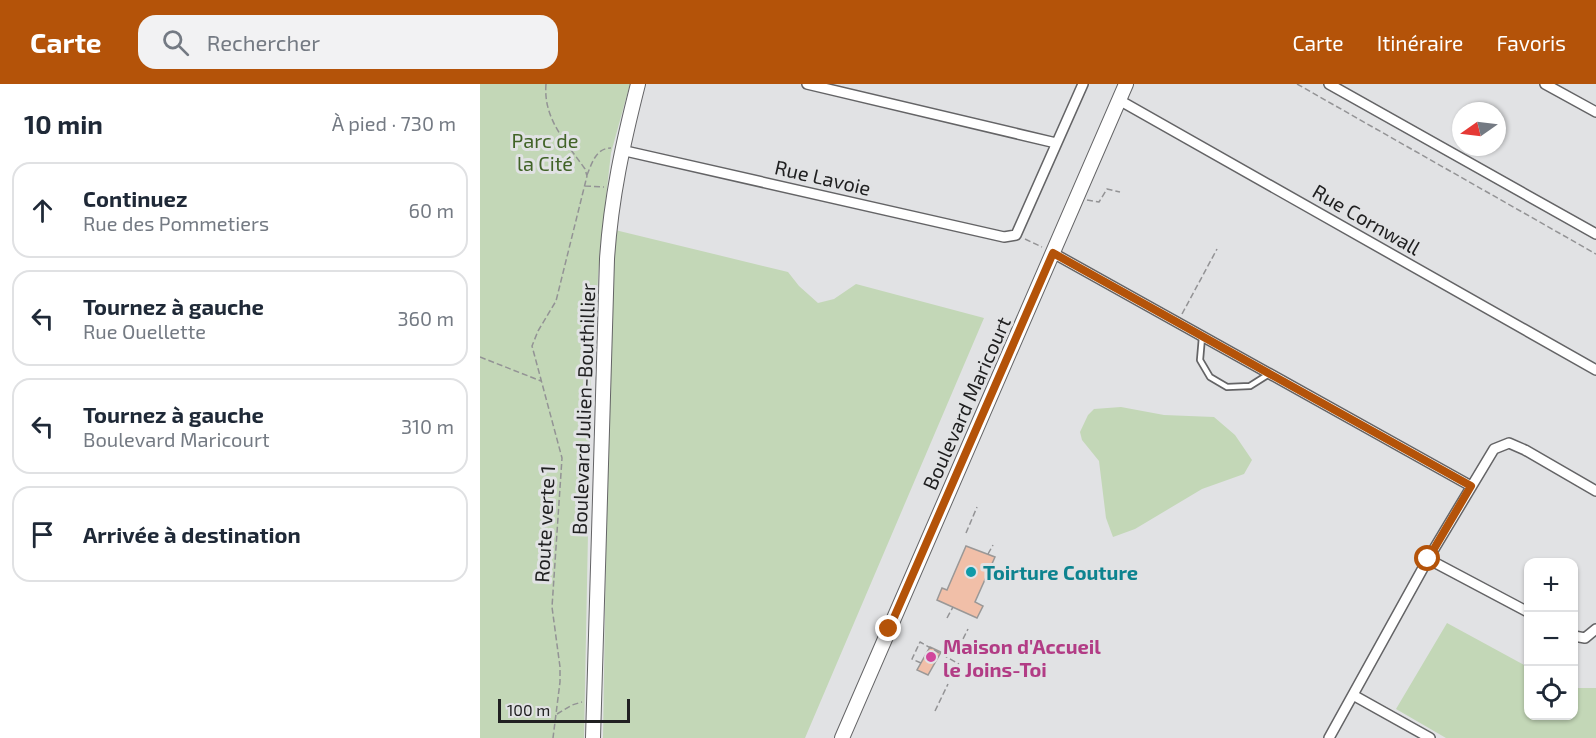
<!DOCTYPE html>
<html lang="fr">
<meta charset="utf-8">
<style>
:root{--surface:#fff;--page:#f2f2f3;--text:#1f2937;--muted:#747a83;--line:#e0e1e3;--accent:#b45309}
body{margin:0;font-family:"Exo 2",sans-serif;background:var(--page);color:var(--text)}
.controls{position:absolute;right:18px;bottom:18px;display:grid;overflow:hidden;border-radius:12px;box-shadow:0 2px 4px #0004}
.controls button{width:54px;height:54px;display:grid;place-items:center;padding:0;border:0;border-bottom:2px solid var(--line);background:var(--surface);color:var(--text);font:30px sans-serif}
.compass{position:absolute;left:972px;top:18px;width:54px;height:54px;border-radius:50%;background:var(--surface);box-shadow:0 2px 4px #0004;rotate:256deg}
.scale{position:absolute;left:18px;bottom:15px;width:132px;box-sizing:border-box;padding-left:6px;border:3px solid #202021;border-top:0;font-size:16px;line-height:21px;white-space:nowrap;color:#202021;-webkit-text-stroke:4px #e1e2e4;paint-order:stroke}
.stop{position:absolute;width:18px;height:18px;margin:-14px;border:4px solid #b45309;border-radius:50%;background:#fff}
.stop.end{background:#b45309;border-color:#fff;box-shadow:0 2px 6px #0008}
.list{margin:0;padding:0;list-style:none}
h2{display:flex;justify-content:space-between;align-items:center;height:78px;margin:0;padding:0 24px;font-size:26px}
h2 small{font-size:20px;font-weight:400;color:var(--muted)}
.list li{display:grid;grid-template-columns:39px 1fr auto;gap:18px;align-items:center;box-sizing:border-box;height:96px;margin:0 12px 12px;padding:0 12px;border:2px solid var(--line);border-radius:18px}
.list b{display:block;font-size:22px;white-space:nowrap}
.list p{margin:0;font-size:20px;white-space:nowrap;color:var(--muted)}
.list em{font-size:20px;font-style:normal;color:var(--muted)}
.icon{flex:none;width:33px;height:33px;fill:none;stroke:currentColor;stroke-width:2;stroke-linecap:round;stroke-linejoin:round}
.map{position:relative;flex:none;width:1116px;height:654px;overflow:hidden}
header{display:flex;align-items:center;gap:36px;box-sizing:border-box;height:84px;padding:0 30px;background:var(--accent);color:#fff}
header strong{font-size:28px}
nav{display:flex;gap:33px;margin-inline-start:auto;font-size:21px}
.search{width:420px;height:54px;background:var(--page);display:flex;align-items:center;gap:15px;box-sizing:border-box;padding:0 21px;border-radius:18px;color:var(--muted);font-size:22px}
main{display:flex}
aside{flex:1;background:var(--surface)}
.map>svg:first-child{display:block}
</style>
<header>
<strong>Carte</strong>
<div class="search"><svg class="icon" aria-label="search" viewBox="0 0 24 24"><circle cx="10" cy="10" r="6"/><path d="M15 15l6 6"/></svg>Rechercher</div>
<nav><a>Carte</a><a>Itinéraire</a><a>Favoris</a></nav>
</header>
<main>
<aside>
<h2>10 min<small>À pied · 730 m</small></h2>
<ul class="list">
<li><svg class="icon" aria-label="ahead" viewBox="0 0 24 24"><path d="M12 20V5M6 11l6-6 6 6"/></svg><div><b>Continuez</b><p>Rue des Pommetiers</p></div><em>60 m</em></li>
<li><svg class="icon" aria-label="left" viewBox="0 0 24 24"><path d="M17 20v-9H6M10 6l-5 5 5 5"/></svg><div><b>Tournez à gauche</b><p>Rue Ouellette</p></div><em>360 m</em></li>
<li><svg class="icon" aria-label="left" viewBox="0 0 24 24"><path d="M17 20v-9H6M10 6l-5 5 5 5"/></svg><div><b>Tournez à gauche</b><p>Boulevard Maricourt</p></div><em>310 m</em></li>
<li><svg class="icon" aria-label="arrive" viewBox="0 0 24 24"><path d="M6 21V4h12l-3 4 3 4H6"/></svg><div><b>Arrivée à destination</b></div></li>
</ul>
</aside>
<div class="map">
<svg width="1116" height="654" viewBox="0 0 1116 654">
<rect width="100%" height="100%" fill="#e1e2e4"/>
<path fill="#c3d7b7" d="M0 0H150L131 69 120 166 111 295 104 654H0Z
M131 145 308 188 319 202 338 219 354 215 376 200 504 234 325 654H123Z
M641 323 684 331 734 333 755 351 772 376 764 390 722 405 655 445 633 453 626 434 619 377 602 356 600 348 608 331 614 325Z
M967 539 1048 583V632H1094V604H1116V654H966L916 625Z"/>
<path fill="#f1bfa8" stroke="#9a9897" stroke-width="1.5" d="M486 462 515 473 495 518 503 522 497 534 457 516 462 504 467 506Z
M450 563 461 568 448 591 437 586Z"/>
<g fill="none" stroke-linecap="round" stroke-linejoin="round">
<g stroke="#646466" stroke-width="8">
<path id="lane" d="M722 253 720 276 730 293 747 303 770 302 789 290"/>
</g>
<g stroke="#646466" stroke-width="12">
<path id="street" d="M327 0 576 59
M849 0 1116 150
M1065 0 1116 28
M639 16 1116 286
M141 66 524 153 536 151 603 0
M573 169 991 402
M948 475 1048 528
M1094 552 1105 554 1116 545
M873 611 950 654
M849 654 948 475 1014 365 1029 359 1045 366 1116 407"/>
</g>
<g stroke="#646466" stroke-width="16">
<path id="secondary" d="M113 654 127 175C131 114 143 59 158 0
M362 654 646 0"/>
</g>
<path stroke="#939395" stroke-width="1.5" stroke-dasharray="6 3" stroke-linecap="butt" d="M66 0C63 35 86 58 105 85L107 92 76 217 58 247 52 262 82 374 72 523 80 583V598L73 654
M817 0 1116 170
M107 91C112 79 116 64 131 64
M105 102 124 103
M607 116 619 118 627 105 640 108
M545 155 562 163
M702 230 737 165
M0 273 61 297
M486 449 497 423
M508 470 513 461
M467 534 473 523
M475 571 488 545
M441 579 432 575 440 558 479 580
M455 627 468 600
M77 630 92 621 102 618"/>
<use href="#lane" stroke="#fff" stroke-width="4.5"/>
<use href="#street" stroke="#fff" stroke-width="9"/>
<use href="#secondary" stroke="#fff" stroke-width="14"/>
</g>
<g fill="none" stroke-linecap="round" stroke-linejoin="round">
<path stroke="#b45309" stroke-width="8" d="M409 545 573 169 991 402 948 475"/>
</g>
<circle fill="#0f9aa8" stroke="#e1e2e4" stroke-width="2" cx="491" cy="488" r="6"/>
<circle fill="#d1479c" stroke="#e1e2e4" stroke-width="2" cx="451" cy="573" r="6"/>
<g text-anchor="middle" dominant-baseline="central" stroke-width="6" stroke-linejoin="round" paint-order="stroke">
<g font-size="20" fill="#416327" stroke="#e1e2e4">
<text x="65" y="56">Parc de<tspan x="65" dy="23">la Cité</tspan></text>
</g>
<g font-size="20" fill="#202021" stroke="#e1e2e4">
<text transform="translate(343 93) rotate(13)">Rue Lavoie</text>
<text transform="translate(887 135) rotate(30)">Rue Cornwall</text>
<text transform="translate(486 319) rotate(-66)">Boulevard Maricourt</text>
<text transform="translate(103 325) rotate(-88)">Boulevard Julien-Bouthillier</text>
<text transform="translate(64 440) rotate(-87)">Route verte 1</text>
</g>
<g font-size="20" font-weight="bold" fill="#0d838f" stroke="#e1e2e4" text-anchor="start">
<text x="503" y="488">Toirture Couture</text>
</g>
<g font-size="20" font-weight="bold" fill="#b23c85" stroke="#e1e2e4" text-anchor="start">
<text x="463" y="562">Maison d'Accueil<tspan x="463" dy="23">le Joins-Toi</tspan></text>
</g>
</g>
</svg>
<div class="controls">
<button>+</button>
<button>−</button>
<button><svg class="icon" aria-label="locate" viewBox="0 0 24 24"><circle cx="12" cy="12" r="6"/><path d="M12 2v4M12 18v4M2 12h4M18 12h4"/></svg></button>
</div>
<svg class="compass" viewBox="-18 -18 36 36"><path d="M0-13l5 13h-10z" fill="#e53935"/><path d="M0 13l5-13h-10z" fill="#747a83"/></svg>
<div class="scale">100 m</div>
<div class="stop" style="left:948px;top:475px"></div>
<div class="stop end" style="left:409px;top:545px"></div>
</div>
</main>
